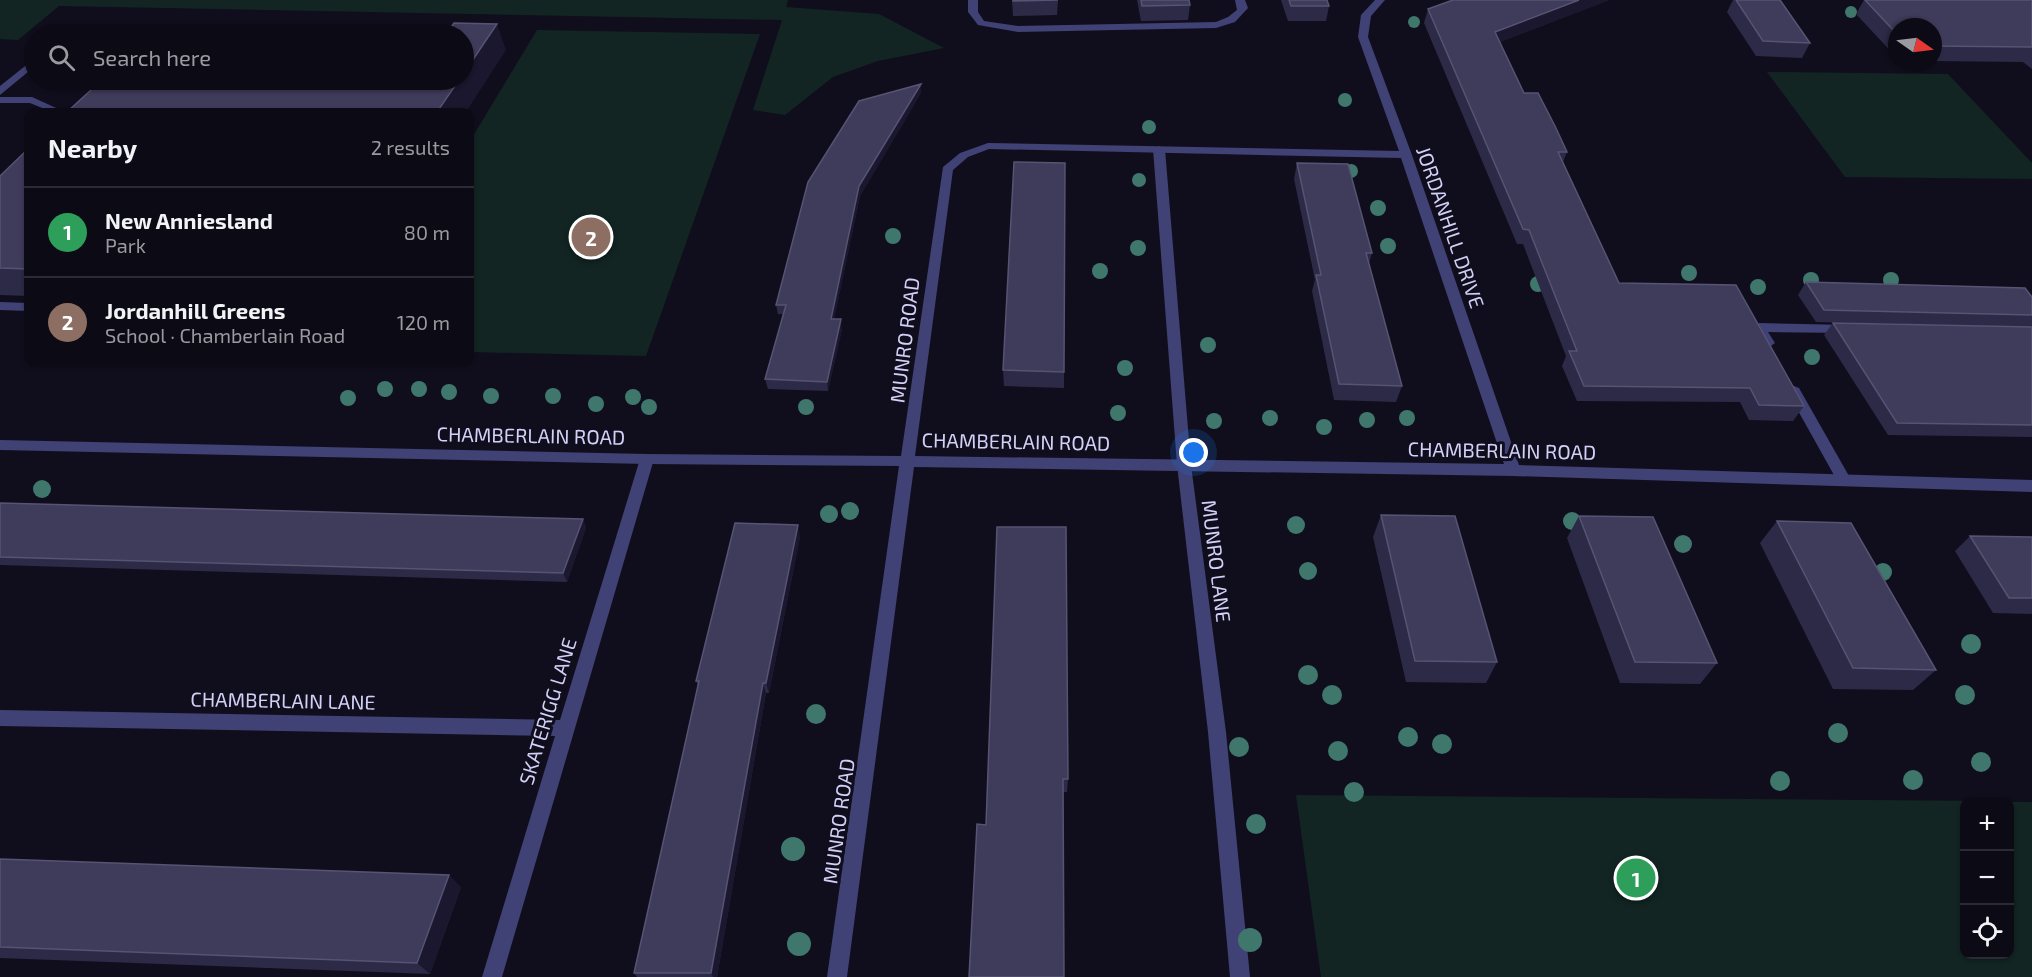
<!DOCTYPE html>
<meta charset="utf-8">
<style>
:root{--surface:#0c0a15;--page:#1a1822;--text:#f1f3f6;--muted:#9a9aa0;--line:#2c2b34;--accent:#1eced6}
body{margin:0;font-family:"Exo 2",sans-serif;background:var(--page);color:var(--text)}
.controls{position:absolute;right:18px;bottom:18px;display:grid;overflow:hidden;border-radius:12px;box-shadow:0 2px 4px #0004}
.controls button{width:54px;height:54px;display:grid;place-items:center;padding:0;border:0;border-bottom:2px solid var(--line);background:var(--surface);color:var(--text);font:30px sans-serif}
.compass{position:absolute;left:1888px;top:18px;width:54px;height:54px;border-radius:50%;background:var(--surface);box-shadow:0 2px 4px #0004;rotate:104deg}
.you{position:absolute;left:1194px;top:453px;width:21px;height:21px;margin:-15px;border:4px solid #fff;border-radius:50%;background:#1a73e8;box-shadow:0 0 0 9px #1a73e833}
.badge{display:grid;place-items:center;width:39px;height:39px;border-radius:50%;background:var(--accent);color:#fff;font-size:20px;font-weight:700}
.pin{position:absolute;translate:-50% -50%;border:3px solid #fff;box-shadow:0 2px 6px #0006}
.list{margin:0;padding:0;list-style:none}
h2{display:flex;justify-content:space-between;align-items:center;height:78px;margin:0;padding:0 24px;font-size:26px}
h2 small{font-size:20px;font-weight:400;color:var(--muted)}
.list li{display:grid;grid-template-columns:39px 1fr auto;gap:18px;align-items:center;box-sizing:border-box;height:90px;padding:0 24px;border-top:2px solid var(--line)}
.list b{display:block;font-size:22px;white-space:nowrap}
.list p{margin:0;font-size:20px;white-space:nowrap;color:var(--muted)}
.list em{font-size:20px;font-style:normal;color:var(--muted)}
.icon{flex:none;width:33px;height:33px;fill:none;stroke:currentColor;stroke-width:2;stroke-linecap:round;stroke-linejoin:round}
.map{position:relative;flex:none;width:2032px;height:977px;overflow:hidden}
.search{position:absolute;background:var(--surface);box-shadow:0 2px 4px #0004;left:24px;top:24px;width:450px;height:66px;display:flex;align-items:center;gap:15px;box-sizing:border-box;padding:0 21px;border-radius:33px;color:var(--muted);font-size:22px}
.panel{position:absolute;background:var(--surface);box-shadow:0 2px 4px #0004;left:24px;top:108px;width:450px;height:258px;border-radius:12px}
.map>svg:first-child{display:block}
</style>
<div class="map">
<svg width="2032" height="977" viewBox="0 0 2032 977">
<rect width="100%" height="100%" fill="#100e1c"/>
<path fill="#122523" d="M0 0H788L786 7 879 14 944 48 878 61 833 77 785 115 753 110 782 20 59 6 18 40 0 39Z
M537 30 760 34 646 356 470 352V141Z
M1767 72 1948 74 2032 163V179L1845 177Z
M1296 795 1989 801 1964 802V954H2010V802H2032V977H1321Z"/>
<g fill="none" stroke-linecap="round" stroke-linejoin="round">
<path fill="#404175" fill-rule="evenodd" d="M34 59V67L0 95V86Z
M0 97H32L65 112H52L30 103H0Z
M1159 146 1165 149 1191 465 1226 732 1250 977H1230L1208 732 1177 465 1153 149Z
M0 302 28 303V311L0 310Z
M1759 323 1848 325 1855 329 1848 333 1768 332 1775 343 1768 348 1763 346 1752 327Z
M1794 386 1799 388 1849 476 1851 480 1849 484H1839L1787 391Z
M647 454 652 455 654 459 502 977H482L555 736 0 726V710L560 720 640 459 642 455Z"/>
<path fill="#404175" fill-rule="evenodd" d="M968 0H978V12L984 21 1018 26 1216 22 1228 17 1237 10 1235 0H1245L1248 8 1235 22 1216 28 1018 32 978 25 968 12Z
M1375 0H1385L1371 16 1368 37 1412 155 1519 465 2032 480V492L1513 476 914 467 847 977H827L899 466 647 464 0 450V440L647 454 901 456 943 167 960 153 988 143 1399 151 1358 37 1361 15ZM989 149 1401 158 1504 464 915 456 953 170 968 157Z"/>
</g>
<g fill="#40776c">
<circle cx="1851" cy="12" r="6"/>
<circle cx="1414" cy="22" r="6"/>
<circle cx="1345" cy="100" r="7"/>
<circle cx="1149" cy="127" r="7"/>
<circle cx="1351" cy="171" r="7"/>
<circle cx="1139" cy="180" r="7"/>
<circle cx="1378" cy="208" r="8"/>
<circle cx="893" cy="236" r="8"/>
<circle cx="1388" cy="246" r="8"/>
<circle cx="1138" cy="248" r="8"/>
<circle cx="1100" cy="271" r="8"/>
<circle cx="1689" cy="273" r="8"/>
<circle cx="1811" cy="280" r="8"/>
<circle cx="1891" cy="280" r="8"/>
<circle cx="1538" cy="284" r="8"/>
<circle cx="1758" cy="287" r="8"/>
<circle cx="1208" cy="345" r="8"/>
<circle cx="1812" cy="357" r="8"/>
<circle cx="1125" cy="368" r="8"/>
<circle cx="385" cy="389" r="8"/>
<circle cx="419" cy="389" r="8"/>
<circle cx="449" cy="392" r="8"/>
<circle cx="491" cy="396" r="8"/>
<circle cx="553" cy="396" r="8"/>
<circle cx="633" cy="397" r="8"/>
<circle cx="348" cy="398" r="8"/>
<circle cx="596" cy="404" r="8"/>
<circle cx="649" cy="407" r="8"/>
<circle cx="806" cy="407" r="8"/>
<circle cx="1118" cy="413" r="8"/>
<circle cx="1270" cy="418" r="8"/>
<circle cx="1407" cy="418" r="8"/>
<circle cx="1367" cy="420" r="8"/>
<circle cx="1214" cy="421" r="8"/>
<circle cx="1324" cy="427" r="8"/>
<circle cx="42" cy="489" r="9"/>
<circle cx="850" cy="511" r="9"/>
<circle cx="829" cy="514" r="9"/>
<circle cx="1572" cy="521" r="9"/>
<circle cx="1296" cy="525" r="9"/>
<circle cx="1683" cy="544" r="9"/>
<circle cx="1308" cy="571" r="9"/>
<circle cx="1883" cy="572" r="9"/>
<circle cx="1971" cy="644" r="10"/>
<circle cx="1308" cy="675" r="10"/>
<circle cx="1332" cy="695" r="10"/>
<circle cx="1965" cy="695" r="10"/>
<circle cx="816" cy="714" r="10"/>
<circle cx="1838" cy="733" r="10"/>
<circle cx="1408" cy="737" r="10"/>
<circle cx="1442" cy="744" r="10"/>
<circle cx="1239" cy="747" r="10"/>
<circle cx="1338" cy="751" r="10"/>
<circle cx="1981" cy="762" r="10"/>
<circle cx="1913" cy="780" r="10"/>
<circle cx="1780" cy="781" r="10"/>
<circle cx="1354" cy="792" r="10"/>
<circle cx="1256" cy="824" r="10"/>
<circle cx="793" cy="849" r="12"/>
<circle cx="1250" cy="940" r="12"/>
<circle cx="799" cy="944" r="12"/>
</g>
<path fill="#2d2a47" d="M1012 0H1058L1057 15 1013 16Z
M1137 0H1189L1190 5 1188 20 1141 21Z
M1281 0H1327L1329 6 1326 21H1288Z
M1609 0 1500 42 1524 93 1567 152 1563 162 1619 283 1804 406 1793 421 1749 420 1740 402 1577 401 1562 366 1566 356 1523 244H1517L1424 23 1428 9Z
M1733 0H1780L1810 43 1802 58 1756 56 1727 12Z
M1864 0H2032V69L2023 62 1933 61V27H1897V58L1856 14Z
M921 93 860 196 834 319 842 329 828 391 768 389 765 379 783 314H778L776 305Z
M28 149V296L0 295V176Z
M1297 163 1372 253 1369 263 1402 386 1396 402 1334 400 1312 291 1315 280 1294 179Z
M1806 282 2032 315V437L1888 435 1824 335 1833 323 1951 325 1816 322 1798 295Z
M1003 370 1064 372V388L1004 386Z
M0 503 583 519 586 528 567 582 0 565Z
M1381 515 1497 662 1486 683 1406 682 1373 537Z
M1579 516 1717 663 1700 684 1620 683 1567 538Z
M1777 521 1936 670 1913 690 1833 689 1760 543Z
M997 527 1068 779 1067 792H1063L986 825Z
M1970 536 2032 537V614L1993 613 1955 551Z
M800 537 769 693H766L717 977H637L634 973 698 686 696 681Z
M0 859 461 887 430 974 0 958Z"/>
<path fill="#1a172e" d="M1579 0H1609L1490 46 1495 32Z
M497 24 506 50 466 112H437L459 80H464V73Z
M344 30 346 34H340Z
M302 80H337L315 107Z
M921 84V93L860 196 832 329 831 319 859 186Z
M841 319 842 329 828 391 827 382Z
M583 519 586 528 567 582 563 573Z
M798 525 800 537 769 693 766 683Z
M763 683 766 693 717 977H713L711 973Z
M449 875 461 887 430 974 417 963Z"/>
<path fill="#3f3b5a" stroke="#565373" stroke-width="1.5" d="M1013 0H1058L1013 1Z
M1141 0H1189L1190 5 1142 6Z
M1289 0H1327L1329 6H1291Z
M1453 0H1579L1495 32 1524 93H1538L1555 126 1567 152H1558L1619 283 1736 285 1804 406 1759 405 1750 388 1584 386 1569 351H1577L1529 230 1523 229 1428 9Z
M1736 0H1780L1810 43 1763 41Z
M1865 0H2032V47L1933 46V27H1897V34Z
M454 23 497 24 464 73V34H446Z
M158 26 344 30 340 34H149Z
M102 80H302H301L411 83 413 80H459L437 112H67Z
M921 84 859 186 831 319H841L827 382 765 379 786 305H776L808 182 859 101Z
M28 149V269L0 268V176Z
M1014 162 1065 163 1064 372 1003 370Z
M1297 163 1348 164 1372 253H1366L1402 386 1339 384 1316 275H1321Z
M1806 282 2025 288 2032 297V315L1824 310Z
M1833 323 2032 327V425L1897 423Z
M0 503 583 519 563 573 0 557Z
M1381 515 1455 516 1497 662 1415 661Z
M1579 516 1653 517 1717 663 1635 662Z
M1777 521 1851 523 1936 670 1853 668Z
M735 523 798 525 766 683H763L711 973H634L699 681H696Z
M997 527H1066L1068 779H1063L1064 977H969L977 824 986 825Z
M1970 536 2032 537V598H2009Z
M0 859 449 875 417 963 0 947Z"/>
<g text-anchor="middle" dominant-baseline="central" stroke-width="6" stroke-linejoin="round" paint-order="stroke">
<g font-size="20" fill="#d2d0f8" stroke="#100e1c">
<text transform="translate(1451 227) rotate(71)">JORDANHILL DRIVE</text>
<text transform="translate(904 340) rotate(-83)">MUNRO ROAD</text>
<text transform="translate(531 435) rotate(1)">CHAMBERLAIN ROAD</text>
<text transform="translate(1016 441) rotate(1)">CHAMBERLAIN ROAD</text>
<text transform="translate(1502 450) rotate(1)">CHAMBERLAIN ROAD</text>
<text transform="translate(1217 561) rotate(83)">MUNRO LANE</text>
<text transform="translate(283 700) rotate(1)">CHAMBERLAIN LANE</text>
<text transform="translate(547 711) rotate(-73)">SKATERIGG LANE</text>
<text transform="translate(838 821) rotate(-82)">MUNRO ROAD</text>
</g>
</g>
</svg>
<div class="controls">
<button>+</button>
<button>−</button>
<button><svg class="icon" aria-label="locate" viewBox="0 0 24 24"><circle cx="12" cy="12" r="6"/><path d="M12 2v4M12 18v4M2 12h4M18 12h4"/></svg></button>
</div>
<svg class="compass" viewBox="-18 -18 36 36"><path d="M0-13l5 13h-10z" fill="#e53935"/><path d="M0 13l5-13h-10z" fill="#9a9aa0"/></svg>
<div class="you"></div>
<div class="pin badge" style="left:1636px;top:878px;background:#2e9e5b">1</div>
<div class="pin badge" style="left:591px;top:237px;background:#8d6e63">2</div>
<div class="search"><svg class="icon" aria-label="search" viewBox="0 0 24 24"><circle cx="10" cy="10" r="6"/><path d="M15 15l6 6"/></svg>Search here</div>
<section class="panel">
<h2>Nearby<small>2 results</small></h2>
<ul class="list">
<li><span class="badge" style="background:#2e9e5b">1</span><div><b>New Anniesland</b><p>Park</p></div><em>80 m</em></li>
<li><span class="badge" style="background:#8d6e63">2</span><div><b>Jordanhill Greens</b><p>School · Chamberlain Road</p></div><em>120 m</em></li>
</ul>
</section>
</div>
